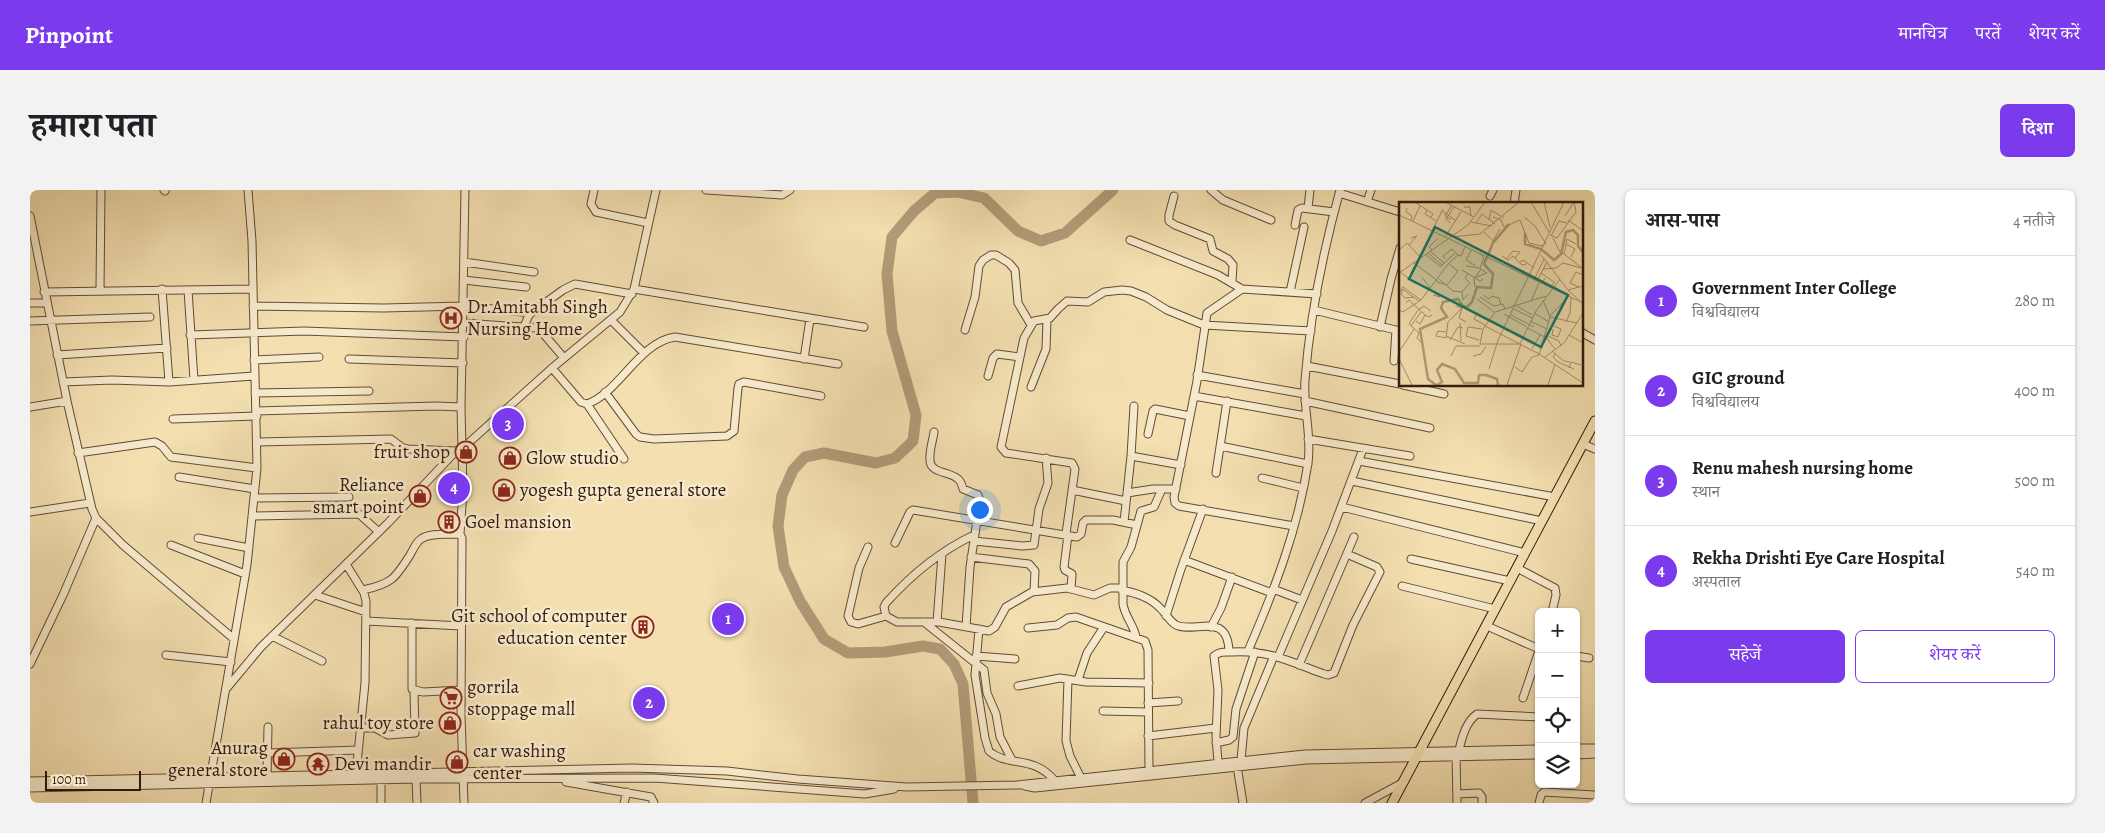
<!DOCTYPE html>
<html lang="hi">
<meta charset="utf-8">
<style>
:root{--surface:#fff;--page:#f2f2f2;--text:#202124;--muted:#757577;--line:#e0e0e0;--accent:#7c3aed}
body{margin:0;font-family:Alegreya,"Noto Serif Devanagari",serif;background:var(--page);color:var(--text)}
.controls{position:absolute;right:15px;bottom:15px;display:grid;overflow:hidden;border-radius:8px;box-shadow:0 1px 4px #0004}
.controls button{width:45px;height:45px;display:grid;place-items:center;padding:0;border:0;border-bottom:1px solid var(--line);background:var(--surface);color:var(--text);font:25px sans-serif}
.scale{position:absolute;left:15px;bottom:12px;width:96px;box-sizing:border-box;padding-left:5px;border:2px solid #321a0c;border-top:0;font-size:14px;line-height:18px;white-space:nowrap;color:#321a0c;-webkit-text-stroke:4px #f7eacc;paint-order:stroke}
.you{position:absolute;left:949px;top:319px;width:18px;height:18px;margin:-12px;border:4px solid #fff;border-radius:50%;background:#1a73e8;box-shadow:0 0 0 8px #1a73e833}
.badge{display:grid;place-items:center;width:32px;height:32px;border-radius:50%;background:var(--accent);color:#fff;font-size:16px;font-weight:700}
.pin{position:absolute;translate:-50% -50%;border:2px solid #fff;box-shadow:0 1px 5px #0006}
.list{margin:0;padding:0;list-style:none}
h2{display:flex;justify-content:space-between;align-items:center;height:65px;margin:0;padding:0 20px;font-size:21px}
h2 small{font-size:16px;font-weight:400;color:var(--muted)}
.list li{display:grid;grid-template-columns:32px 1fr auto;gap:15px;align-items:center;box-sizing:border-box;height:90px;padding:0 20px;border-top:1px solid var(--line)}
.list b{display:block;font-size:19px;white-space:nowrap}
.list p{margin:0;font-size:16px;white-space:nowrap;color:var(--muted)}
.list em{font-size:16px;font-style:normal;color:var(--muted)}
.actions{display:flex;gap:10px;padding:15px 20px}
.actions a{flex:1;padding:11px 0;border:1px solid var(--accent);border-radius:8px;text-align:center;font-size:18px;color:var(--accent)}
.actions .main{background:var(--accent);color:#fff}
.icon{flex:none;width:28px;height:28px;fill:none;stroke:currentColor;stroke-width:2;stroke-linecap:round;stroke-linejoin:round}
.map{position:relative;flex:none;width:1565px;height:613px;overflow:hidden;border-radius:8px}
header{display:flex;align-items:center;gap:30px;box-sizing:border-box;height:70px;padding:0 25px;background:var(--accent);color:#fff}
header strong{font-size:24px}
nav{display:flex;gap:28px;margin-inline-start:auto;font-size:18px}
.intro{display:flex;align-items:center;justify-content:space-between;box-sizing:border-box;height:120px;padding:0 30px}
h1{margin:0;font-size:35px}
.button{padding:12px 22px;border-radius:8px;background:var(--accent);color:#fff;font-size:18px;font-weight:700}
main{display:flex;gap:30px;padding:0 30px}
aside{flex:1;background:var(--surface);border-radius:8px;box-shadow:0 1px 4px #0004}
.map>svg:first-child{display:block}
</style>
<header>
<strong>Pinpoint</strong>
<nav><a>मानचित्र</a><a>परतें</a><a>शेयर करें</a></nav>
</header>
<div class="intro"><h1>हमारा पता</h1><a class="button">दिशा</a></div>
<main>
<div class="map">
<svg width="1565" height="613" viewBox="0 0 1565 613">
<rect width="100%" height="100%" fill="#f3dfb0"/>
<filter id="stains"><feTurbulence type="fractalNoise" baseFrequency=".004" numOctaves="4"/><feColorMatrix values="0 0 0 0 .2 0 0 0 0 .09 0 0 0 0 .02 0 0 0 .5 -.17"/></filter>
<radialGradient id="worn" r=".72"><stop offset=".6" stop-color="#630" stop-opacity="0"/><stop offset="1" stop-color="#630" stop-opacity=".3"/></radialGradient>
<g fill="none" stroke-linecap="round" stroke-linejoin="round">
<path stroke="#b19c78" stroke-width="11" d="M943 613 933 494 924 474 910 459 893 456 855 462 818 463 794 449 770 411 754 377 748 336 752 305 763 280 775 267 794 263 846 273 865 268 883 251 886 225 862 141 857 84 862 47 884 21 905 3 927 2 954 8 988 41 1011 51 1035 43 1083 0"/>
<g stroke="#624b35" stroke-width="9">
<path id="minor" d="M134 0 135 1
M564 0 561 14 566 22 618 33
M676 0 752 5 760 0
M1181 0 1193 10 1241 30
M1309 3 1370 22
M1144 6 1139 25V31L1145 35 1180 49 1183 61 1198 69 1203 75 1202 91
M1460 6 1463 0
M1337 12 1341 0
M1484 14 1486 0
M1278 18 1280 0
M0 26 37 211 62 319 66 328 93 355 204 449
M1265 35 1268 20 1272 18 1304 22
M1100 50 1188 85 1212 99
M434 72 504 82
M434 90 496 97
M132 99 139 192
M604 99 834 137
M158 100 164 190
M70 101 71 0
M14 102 223 99
M1260 102 1274 37
M0 113H16
M223 116 354 118 434 116 501 123
M1284 120 1370 141
M581 130 614 163
M0 131 120 127
M434 133 506 138 511 141 534 168
M494 137 498 127 501 123 533 100 545 94 602 104
M1350 137 1361 89 1370 58
M935 140 945 107 949 76 953 70 961 65H966L979 73 985 80 988 113 1001 135
M1551 142 1565 150
M160 145 274 141 434 147
M27 165 137 158
M319 169 433 173
M774 169 780 129
M224 170 289 167
M1364 171 1366 140
M1277 176 1370 194
M522 178 551 212 557 214C588 204 609 152 645 147L808 174
M1167 185 1275 204
M958 186 963 168 967 164 990 167
M33 192 82 190 139 192 224 186
M1373 195 1414 204
M1001 197 1016 159 1017 130
M575 202 606 244 610 247 624 249 697 246 704 241 708 198 709 194 714 192 791 206
M225 203 339 201
M1164 206 1276 226
M1275 211 1400 238
M557 214 594 269
M0 217 37 211
M226 221 406 216 431 217
M143 229 227 226
M904 242C903 250 899 261 900 270 900 284 920 281 928 289 931 291 932 295 933 299L948 305 950 311 940 377 936 437
M1118 244 1123 221 1125 219 1160 226
M1278 249 1380 266
M228 252 361 249 373 258 378 259 426 261
M1553 254 1565 259
M1190 256 1278 274
M48 263 125 252 132 256 141 267 227 278
M1101 266 1151 275
M1329 271 1525 307
M1186 283 1197 211
M149 287 225 299
M1232 288 1273 298
M1322 291 1512 331
M1042 300 1096 311
M1097 303 1123 299H1146
M225 308 319 307
M1312 317 1495 363
M0 322 60 313
M222 326 329 324 349 342
M1094 332 1101 266 1104 216
M1264 336 1149 316 1145 313 1144 307 1167 191 1177 123 1212 99 1287 104
M1036 344 1045 279 1042 273 976 263 971 257 994 148 1004 131 1020 128 1028 119 1037 111 1058 112 1074 102 1092 100 1101 101 1116 107 1137 120 1174 135 1281 141
M944 345C910 361 881 385 856 413L854 417 856 426 867 432H909L959 441 965 437 976 417 1002 402 1037 398 1064 405 1080 398H1092
M1038 345 1034 377 1035 380 1042 384 1041 399
M168 348 219 358
M944 351 992 356 1004 355 1009 319 1018 293 1016 268
M865 353 880 322 883 320 1047 347 1051 344 1053 333 1056 330H1083L1107 335
M141 355 215 384
M838 357 829 378 818 426 821 432 828 434 856 426
M941 367 999 374 1005 381 1004 401
M1381 369 1480 391
M1154 370 1242 403
M316 374 334 403 336 411 335 493 326 584
M1487 378 1525 398 1526 405 1522 422
M1372 396 1465 419
M1243 399 1272 410
M333 400C361 394 365 389 380 365 383 360 386 352 391 349 400 342 419 345 430 344
M1092 400C1105 403 1120 407 1130 418 1136 423 1139 431 1146 435 1164 444 1198 420 1199 462
M285 405 336 422
M1136 426 1151 379 1173 319
M336 431 431 436
M894 432 954 480 957 503 966 524 970 547 982 570
M907 432 912 364
M382 433V499L393 502 431 500
M1457 436 1509 459
M1181 437 1191 418 1202 387
M998 438 1027 435 1038 428 1046 427 1115 451 1118 460 1119 581
M949 439 945 485 955 548 959 561C978 578 1003 564 1025 591
M242 446 292 471
M1106 447C1104 435 1095 427 1093 414V372L1101 357 1111 321 1124 317 1132 299
M1218 461C1244 401 1268 339 1278 273 1282 246 1273 218 1275 190 1280 126 1293 62 1310 0
M136 465 201 472
M946 466 985 469
M1546 466 1559 468
M1248 467 1302 341 1333 259
M0 474 33 405 66 328
M1269 475 1324 347
M1038 489 1036 551 1040 566 1051 588
M1048 490 1057 463 1074 437
M988 496 1030 488 1056 492 1119 493
M196 499 231 457 358 333 426 261 434 257 522 178 590 122 604 99 626 0
M1493 508 1509 461
M1118 513 1148 511
M1073 521 1118 522
M330 538H345L358 545 385 543 384 500
M1118 546 1186 538
M1186 553 1199 550 1203 547 1206 519 1225 462
M1546 558H1565
M1429 560C1432 547 1436 532 1447 524L1509 527
M238 563 328 560
M1426 563 1427 613
M1546 565 1565 564
M1211 570 1214 538 1244 466
M1188 572 1186 547 1188 500 1184 466C1190 461 1195 462 1202 462 1239 460 1261 472 1294 484L1298 485 1304 483 1323 435 1350 382 1347 377 1317 364
M1207 576 1213 613
M237 587 238 537
M386 589 387 613
M351 590V613
M0 591 602 578 697 581 768 589 877 597 987 595 1275 564 1509 559
M536 592 621 607 624 613
M995 596 1005 598 1276 570 1509 565
M0 598 386 589 625 588 835 604 864 599
M1427 604 1449 603 1452 607V613
M176 613 217 375 227 278 222 51 218 0
M434 613 431 525 432 348 430 344 433 301 431 217 435 0
M594 613 597 602
M1335 613 1374 592
M1509 613 1511 605 1514 602 1565 605"/>
</g>
<g stroke="#321a0c" stroke-width="11">
<path id="major" d="M1362 613 1565 231"/>
</g>
<use href="#minor" stroke="#f7eacc" stroke-width="7"/>
<use href="#major" stroke="#f3dfb0" stroke-width="9"/>
</g>
<defs>
<g id="hospital-ring" transform="scale(1.125)"><circle r="9.5" fill="#f7eacc" stroke="#8f2418" stroke-width="1.5"/><path d="M-5-5h3v3.5h4V-5h3V5h-3V1.5h-4V5h-3Z" fill="#8f2418"/></g>
<g id="shop-ring" transform="scale(1.125)"><circle r="9.5" fill="#f7eacc" stroke="#8f2418" stroke-width="1.5"/><path d="M-5-2.5h2.3a2.7 3.5 0 0 1 5.4 0H5L5.5 6h-11ZM-1.5-2.5h3a1.5 2.3 0 0 0-3 0Z" fill="#8f2418"/></g>
<g id="building-ring" transform="scale(1.125)"><circle r="9.5" fill="#f7eacc" stroke="#8f2418" stroke-width="1.5"/><path d="M-4-6H4V6H1V3H-1V6H-4ZM-2.5-4.3h1.7v1.8h-1.7ZM.8-4.3h1.7v1.8H.8ZM-2.5-1h1.7V.8h-1.7ZM.8-1h1.7V.8H.8Z" fill="#8f2418"/></g>
<g id="supermarket-ring" transform="scale(1.125)"><circle r="9.5" fill="#f7eacc" stroke="#8f2418" stroke-width="1.5"/><path d="M-6-5.5h2.5l.6 2H6L4.5 2H-2.5L-4.4-4H-6ZM-1.5 3.2a1.3 1.3 0 1 0 .1 0ZM3 3.2a1.3 1.3 0 1 0 .1 0Z" fill="#8f2418"/></g>
<g id="temple-ring" transform="scale(1.125)"><circle r="9.5" fill="#f7eacc" stroke="#8f2418" stroke-width="1.5"/><path d="M0-6L5-2H3V0L6.5 2.5H4V6H1.5V3h-3V6H-4V2.5H-6.5L-3 0V-2H-5Z" fill="#8f2418"/></g>
</defs>
<g fill-rule="evenodd">
<use href="#hospital-ring" x="421" y="128"/>
<use href="#shop-ring" x="436" y="262"/>
<use href="#shop-ring" x="480" y="268"/>
<use href="#shop-ring" x="474" y="300"/>
<use href="#shop-ring" x="390" y="306"/>
<use href="#building-ring" x="419" y="332"/>
<use href="#building-ring" x="613" y="437"/>
<use href="#supermarket-ring" x="421" y="508"/>
<use href="#shop-ring" x="420" y="533"/>
<use href="#shop-ring" x="254" y="569"/>
<use href="#shop-ring" x="427" y="572"/>
<use href="#temple-ring" x="288" y="574"/>
</g>
<g text-anchor="middle" dominant-baseline="central" stroke-width="5" stroke-linejoin="round" paint-order="stroke">
<g font-size="19" fill="#321a0c" stroke="#f7eacc" text-anchor="start">
<text x="437" y="117">Dr.Amitabh Singh<tspan x="437" dy="22">Nursing Home</tspan></text>
<text x="420" y="262" text-anchor="end">fruit shop</text>
<text x="496" y="268">Glow studio</text>
<text x="374" y="295" text-anchor="end">Reliance<tspan x="374" dy="22">smart point</tspan></text>
<text x="490" y="300">yogesh gupta general store</text>
<text x="435" y="332">Goel mansion</text>
<text x="597" y="426" text-anchor="end">Git school of computer<tspan x="597" dy="22">education center</tspan></text>
<text x="437" y="497">gorrila<tspan x="437" dy="22">stoppage mall</tspan></text>
<text x="404" y="533" text-anchor="end">rahul toy store</text>
<text x="238" y="558" text-anchor="end">Anurag<tspan x="238" dy="22">general store</tspan></text>
<text x="443" y="561">car washing<tspan x="443" dy="22">center</tspan></text>
<text x="304" y="574">Devi mandir</text>
</g>
</g>
<g transform="translate(1369 12)">
<rect width="184" height="184" fill="#f3dfb0"/>
<path fill="none" stroke="#b19c78" stroke-width="2.5" d="M126 31V42L142 47 155 58 162 52 167 30 174 28 179 33V44L184 50M37 183 29 177 21 127 48 115 42 106 44 100 59 97 64 104 68 105 73 100 78 85 92 86 94 72 85 62 94 41 110 22M38 183 43 180 38 168 43 162 56 167 65 181H79L80 173H87L98 177 99 183"/>
<path fill="none" stroke="#a6906e" stroke-width="1" d="M16 0 34 12 32 15M132 0 150 30M145 0 151 25M48 1 75 15M65 5H71L72 14M8 6 7 10 13 14 12 18M28 8 26 12 37 19M43 9 56 18M0 13 184 101M166 14 175 0M94 15 102 18 105 25 121 18 130 41 143 44 146 42M125 15 136 24 147 42M52 18 46 14 53 3M90 18 92 8 105 16M169 18 183 28M14 19 21 4M72 20 93 24M51 21 47 17 55 5M77 21 83 12 96 22M33 29 44 7M85 30 94 39 101 27M151 33 158 36 177 10 175 0M152 34 160 19 168 21M46 35 62 10M53 35 81 32 120 0M154 36 161 50 165 52M167 42 176 47 172 55M177 42 168 37 165 52 183 66M10 43 18 34 12 36M73 47 67 58 77 64M0 48 8 41 22 56M33 48 30 45 38 37M31 49 45 61M29 51 43 63M27 53 41 64M142 53 169 88 181 99M103 54 109 58 114 54 123 63 127 62M46 57 44 54 53 47 59 53M107 57 114 49 121 50 116 56M15 61 39 79M120 61 124 58 135 66M67 64 80 66 88 71 77 75M41 65 56 51M81 66 85 56 81 51M144 67 157 66 164 61 182 66M63 68 81 79 84 77M1 70 16 81M0 71 69 23 86 0M142 71 155 80M23 75 32 88M146 76 144 80 152 84 156 80M40 77 54 89 63 90 71 81 66 76 69 71M135 78 145 57M138 79 148 60M38 80 48 83 59 69 50 62M76 85 75 77 82 67M180 85 171 81 177 70 184 73M3 87 20 99M4 88 2 92 6 96 15 95M169 88 184 84M34 90 41 95 34 93M63 90 64 98 69 92M0 91 4 85 22 98M84 93 90 97 93 94 100 96 102 103M147 94 96 110 84 127 81 142H121L137 109 161 77M81 95 95 104 104 102 106 107M78 97 95 110M132 99 140 81M7 101 10 98 26 113 30 115 33 113M57 104 63 106 60 116 67 120M118 104 133 113M115 107 133 116M0 108 4 110 22 98 50 61 59 53 62 54 66 45M19 108 10 122 20 131 18 136 23 141M19 108 25 104 32 109M135 111 150 120M105 112 128 125M112 113 135 125M151 114 169 95M151 115 178 121M17 119 21 122 26 113M131 119 148 127M167 120 171 111 172 96M61 121 62 139M86 123 75 117 78 112 89 118M12 124 22 110M86 124 140 152 184 181M128 126 146 135M154 127 153 133 159 135 162 127 155 124M47 130 39 129 37 134 47 136 49 120 63 106M170 133 184 141M47 134 66 142M146 134 156 147M149 134 160 139 162 144M51 138 59 125 64 126M80 138 67 134 69 125 83 127M133 147 141 133M153 149 165 159 171 160M0 150 15 127M156 152 154 155 159 160 175 167M52 154 57 144H81M74 154 82 152 87 144M146 155 165 141 184 111M0 157 13 183M116 165 123 170 133 155 140 153 151 115 144 98M170 166 172 160 182 163M90 167 99 138 165 0M108 183 122 142M149 183 156 162"/>
<path fill="#0f766e" fill-opacity="0.15" stroke="#0f766e" stroke-width="2.5" d="M36 25 169 93 142 145 10 77Z"/>
<rect width="184" height="184" fill="none" stroke="#321a0c" stroke-width="2.5"/>
</g>
<rect width="100%" height="100%" filter="url(#stains)"/>
<rect width="100%" height="100%" fill="url(#worn)"/>
</svg>
<div class="controls">
<button>+</button>
<button>−</button>
<button><svg class="icon" aria-label="locate" viewBox="0 0 24 24"><circle cx="12" cy="12" r="6"/><path d="M12 2v4M12 18v4M2 12h4M18 12h4"/></svg></button>
<button><svg class="icon" aria-label="layers" viewBox="0 0 24 24"><path d="M12 4l9 5-9 5-9-5zM3 14l9 5 9-5"/></svg></button>
</div>
<div class="scale">100 m</div>
<div class="you"></div>
<div class="pin badge" style="left:698px;top:429px">1</div>
<div class="pin badge" style="left:619px;top:513px">2</div>
<div class="pin badge" style="left:478px;top:234px">3</div>
<div class="pin badge" style="left:424px;top:298px">4</div>
</div>
<aside>
<h2>आस-पास<small>4 नतीजे</small></h2>
<ul class="list">
<li><span class="badge">1</span><div><b>Government Inter College</b><p>विश्वविद्यालय</p></div><em>280 m</em></li>
<li><span class="badge">2</span><div><b>GIC ground</b><p>विश्वविद्यालय</p></div><em>400 m</em></li>
<li><span class="badge">3</span><div><b>Renu mahesh nursing home</b><p>स्थान</p></div><em>500 m</em></li>
<li><span class="badge">4</span><div><b>Rekha Drishti Eye Care Hospital</b><p>अस्पताल</p></div><em>540 m</em></li>
</ul>
<div class="actions"><a class="main">सहेजें</a><a>शेयर करें</a></div>
</aside>
</main>
